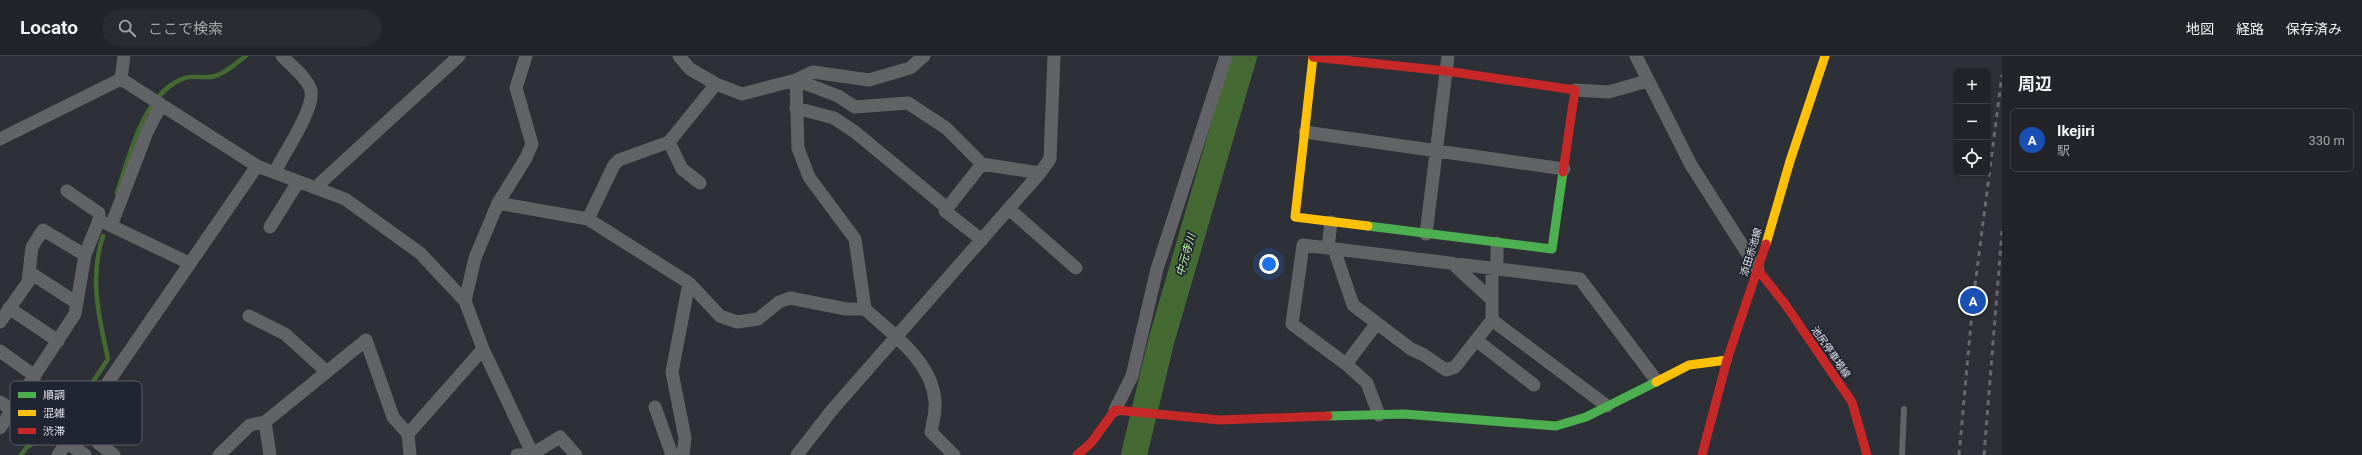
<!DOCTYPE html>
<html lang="ja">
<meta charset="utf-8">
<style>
:root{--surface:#222429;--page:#2a2c31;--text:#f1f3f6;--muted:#a2a4a8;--line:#3f4146;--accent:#ea580c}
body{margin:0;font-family:Roboto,"Noto Sans JP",sans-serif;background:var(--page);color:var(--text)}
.controls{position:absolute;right:12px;top:12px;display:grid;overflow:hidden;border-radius:6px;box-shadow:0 1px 3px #0004}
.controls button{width:36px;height:36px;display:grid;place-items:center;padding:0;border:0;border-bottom:1px solid var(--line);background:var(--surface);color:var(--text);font:20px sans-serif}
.you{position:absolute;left:1269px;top:208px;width:14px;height:14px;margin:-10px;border:3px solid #fff;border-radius:50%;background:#1a73e8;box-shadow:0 0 0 6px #1a73e833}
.badge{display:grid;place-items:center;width:26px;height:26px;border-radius:50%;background:var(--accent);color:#fff;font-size:13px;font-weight:700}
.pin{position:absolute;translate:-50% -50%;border:2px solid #fff;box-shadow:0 1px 4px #0006}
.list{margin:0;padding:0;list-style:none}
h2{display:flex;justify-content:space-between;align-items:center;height:52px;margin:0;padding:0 16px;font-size:17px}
h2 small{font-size:13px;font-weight:400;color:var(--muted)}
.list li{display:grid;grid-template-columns:26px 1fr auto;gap:12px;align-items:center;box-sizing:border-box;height:64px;margin:0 8px 8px;padding:0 8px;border:1px solid var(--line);border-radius:6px}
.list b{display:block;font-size:15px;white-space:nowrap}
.list p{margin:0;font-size:13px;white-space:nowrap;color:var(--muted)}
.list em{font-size:13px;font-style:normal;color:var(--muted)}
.icon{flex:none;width:22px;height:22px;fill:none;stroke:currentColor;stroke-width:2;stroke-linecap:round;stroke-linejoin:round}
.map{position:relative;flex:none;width:2002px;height:399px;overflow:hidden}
header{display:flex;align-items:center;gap:24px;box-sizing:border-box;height:56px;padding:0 20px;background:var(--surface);border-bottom:1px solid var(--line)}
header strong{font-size:19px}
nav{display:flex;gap:22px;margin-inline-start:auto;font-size:14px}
.search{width:280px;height:36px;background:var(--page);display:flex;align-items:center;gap:10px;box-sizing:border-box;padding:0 14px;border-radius:22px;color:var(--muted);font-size:15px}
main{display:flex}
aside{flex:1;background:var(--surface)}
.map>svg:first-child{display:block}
</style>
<header>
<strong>Locato</strong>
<div class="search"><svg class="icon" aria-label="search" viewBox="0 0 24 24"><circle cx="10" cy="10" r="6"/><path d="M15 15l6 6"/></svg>ここで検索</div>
<nav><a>地図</a><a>経路</a><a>保存済み</a></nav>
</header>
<main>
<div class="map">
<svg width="2002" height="399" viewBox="0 0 2002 399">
<rect width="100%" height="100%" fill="#2e3037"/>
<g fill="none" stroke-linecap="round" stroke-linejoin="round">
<path stroke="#456933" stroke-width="4.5" d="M117 137C129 101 144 35 185 22 194 19 206 23 215 20 226 17 237 6 246 0
M21 399 27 391 66 366 108 303C99 262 89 221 103 180"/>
<path stroke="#456933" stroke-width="26" d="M1134 399 1161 286 1244 0"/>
<path stroke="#626366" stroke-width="6" d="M1902 399 1904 353"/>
<path stroke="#626366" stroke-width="13" d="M679 0 690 13 716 28
M1636 0 1691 109 1758 214
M121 23 257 110 345 143 420 197 465 245 483 293 533 399
M121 23 124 0
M1575 34 1609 36 1647 25
M796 52 834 62 855 76 947 152
M1305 76 1564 113
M0 83 121 23
M669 86 682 113 700 127
M982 108 945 155 982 184
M275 116C283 99 315 52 311 35 308 22 291 10 282 0
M316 131 459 0
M67 135 99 157V164
M498 147 588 163 614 109 619 104 669 86 716 28 742 38 796 24 838 40 855 51 908 47 946 72 982 108 1040 117
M1009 153 1076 212
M588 163 689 227 672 316 685 382 683 399
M111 170 147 76 161 49
M270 171 298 126
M1426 178 1448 0
M1328 192 1331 166
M1334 193 1353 249 1411 293 1424 299 1446 314 1455 311 1492 264
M1452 207 1492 244
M1492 213V264L1607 350
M1497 213V187
M29 216 77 247
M689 227 720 260 737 266 758 263 779 246 790 242 846 253H865C892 278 932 305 935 345 936 355 933 366 931 376L954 399
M465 245 475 202 498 147 526 102 532 88 516 32 526 0
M9 252 58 285
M865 253 855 183 809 121 798 92 796 24 813 16 869 24 910 12 924 0
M249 260 285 278 327 316
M0 266 28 226 32 191 43 174 85 199
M1476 284 1534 329
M0 295 35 320
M1346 308 1377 267
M0 346 12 354
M655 351 672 399
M91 352 104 362 97 380 98 387 114 399
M1115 354 1132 320 1157 213 1226 0
M1379 359 1367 327 1346 308 1292 268 1303 189 1580 223 1656 324
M265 366 270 399
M0 372 75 258 85 199 99 164 189 207
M67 387 85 399
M58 399 257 110
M219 399 250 369 265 366 366 284 393 361 408 378
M410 399 408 378 483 293
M517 399 532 398 560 381 576 399
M797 399 832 354 1040 117 1050 103 1054 0"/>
<path stroke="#4caf50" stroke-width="9" d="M1368 170 1552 193 1563 116
M1328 360 1404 358 1556 370 1586 361 1656 326"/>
<path stroke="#ffc107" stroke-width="9" d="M1313 1 1295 161 1368 170
M1766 188 1790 105 1825 0
M1656 326 1689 309 1727 304"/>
<path stroke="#c62828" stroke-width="9" d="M1313 1 1446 15 1575 34 1563 116
M1758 214 1785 248 1852 346 1867 399
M1077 399 1091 387 1115 354 1220 364 1328 360
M1702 399 1727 304 1766 188"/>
<path stroke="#68696d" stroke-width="3" stroke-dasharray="5 5" stroke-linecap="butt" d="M1959 399 1973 245 2002 19
M1984 399 2002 175"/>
</g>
<g text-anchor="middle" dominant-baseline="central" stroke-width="3.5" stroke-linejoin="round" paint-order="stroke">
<g font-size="10" fill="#e0e3eb" stroke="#212531">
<text transform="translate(1751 196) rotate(-73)">添田赤池線</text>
<text transform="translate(1831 296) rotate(55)">池尻停車場線</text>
</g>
<g font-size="11" font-style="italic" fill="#b6f29b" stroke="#212531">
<text transform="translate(1186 199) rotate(-74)">中元寺川</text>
</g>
</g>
<rect x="10" y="325" width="132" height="64" rx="6" fill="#212531" stroke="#5a5e69" stroke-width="1"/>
<rect x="18" y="336" width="18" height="6" fill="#4caf50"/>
<rect x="18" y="354" width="18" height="6" fill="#ffc107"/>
<rect x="18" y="372" width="18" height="6" fill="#c62828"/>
<g font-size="11" fill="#e0e3eb">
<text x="43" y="343">順調</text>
<text x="43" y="361">混雑</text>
<text x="43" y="379">渋滞</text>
</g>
</svg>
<div class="controls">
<button>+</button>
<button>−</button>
<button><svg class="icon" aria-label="locate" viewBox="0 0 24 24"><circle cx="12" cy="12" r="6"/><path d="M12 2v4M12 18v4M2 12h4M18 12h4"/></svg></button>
</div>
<div class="you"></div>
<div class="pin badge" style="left:1973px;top:245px;background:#1a4fb4">A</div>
</div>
<aside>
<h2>周辺<small></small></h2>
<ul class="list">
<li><span class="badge" style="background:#1a4fb4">A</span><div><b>Ikejiri</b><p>駅</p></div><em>330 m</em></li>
</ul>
</aside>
</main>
